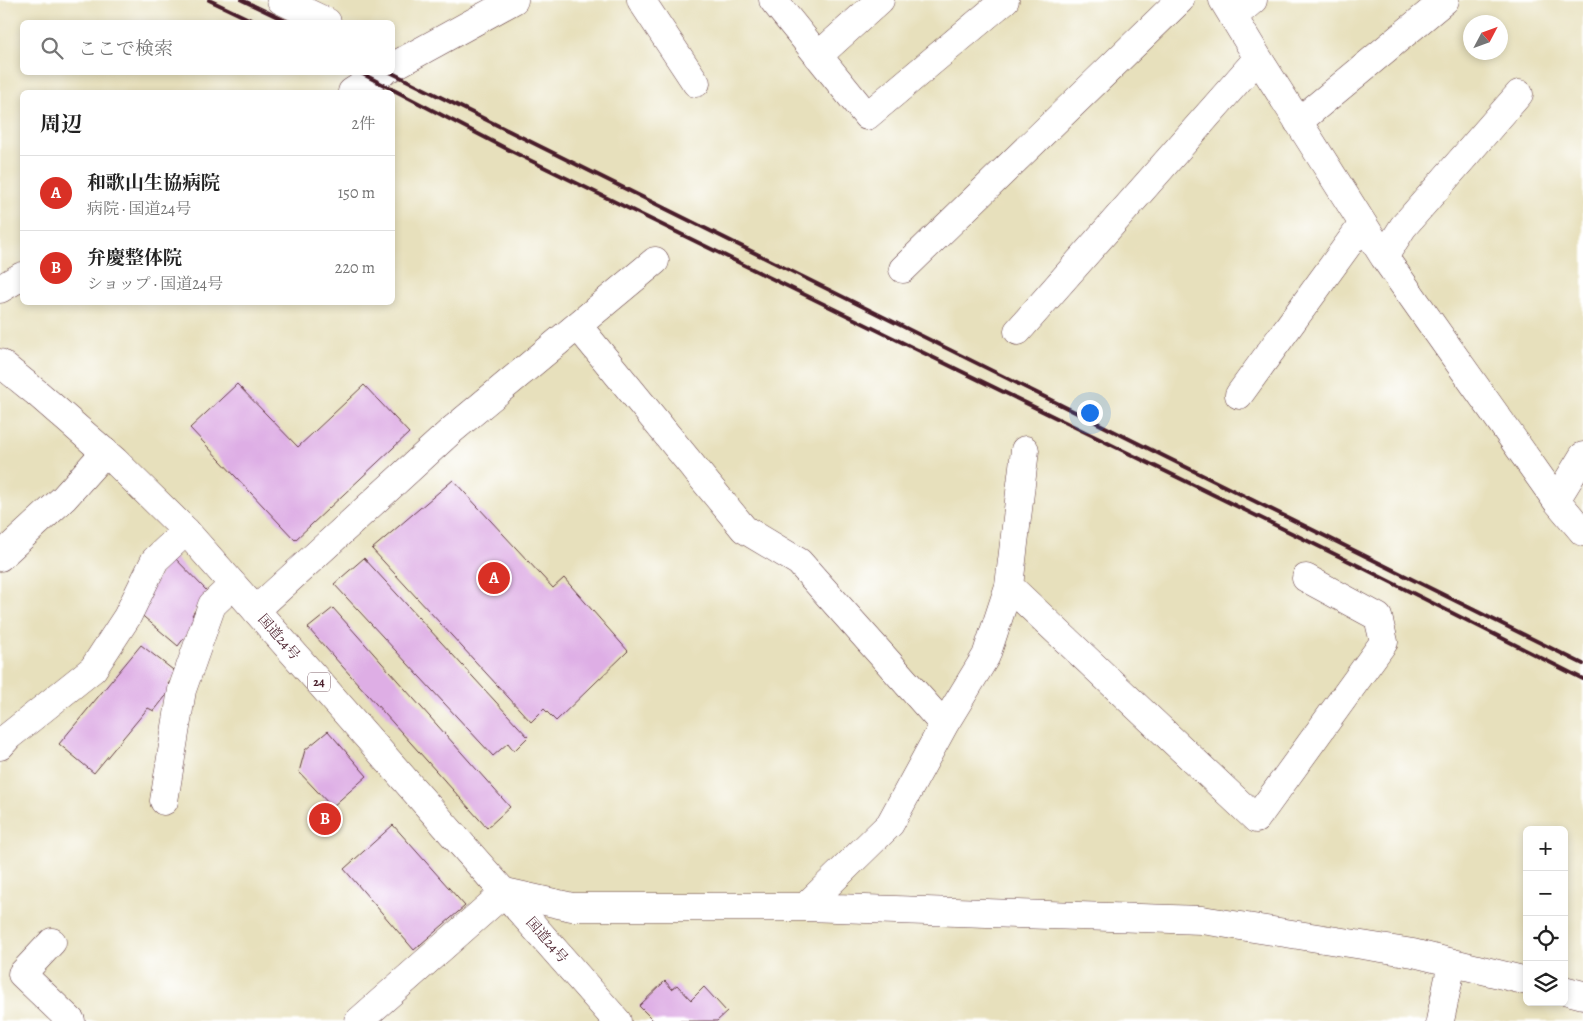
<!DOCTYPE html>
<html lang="ja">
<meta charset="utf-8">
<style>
:root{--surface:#fff;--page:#f2f2f2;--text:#222;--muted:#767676;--line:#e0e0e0;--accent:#d93025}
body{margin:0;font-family:Alegreya,"Noto Serif JP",serif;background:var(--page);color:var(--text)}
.controls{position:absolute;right:15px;bottom:15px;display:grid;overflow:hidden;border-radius:8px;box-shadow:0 2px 8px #0003}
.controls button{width:45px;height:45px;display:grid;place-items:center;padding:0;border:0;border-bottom:1px solid var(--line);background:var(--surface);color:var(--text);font:25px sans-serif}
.compass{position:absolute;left:1463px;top:15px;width:45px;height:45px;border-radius:50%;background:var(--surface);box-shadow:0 2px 8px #0003;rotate:49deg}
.you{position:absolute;left:1089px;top:412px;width:18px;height:18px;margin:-12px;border:4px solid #fff;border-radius:50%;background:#1a73e8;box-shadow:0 0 0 8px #1a73e833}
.badge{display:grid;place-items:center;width:32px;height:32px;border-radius:50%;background:var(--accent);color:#fff;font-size:16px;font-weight:700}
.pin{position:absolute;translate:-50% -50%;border:2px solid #fff;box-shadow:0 1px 5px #0006}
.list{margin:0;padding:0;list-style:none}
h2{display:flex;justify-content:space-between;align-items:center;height:65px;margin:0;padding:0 20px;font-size:21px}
h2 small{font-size:16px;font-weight:400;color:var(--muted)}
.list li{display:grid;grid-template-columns:32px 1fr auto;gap:15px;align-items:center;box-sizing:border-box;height:75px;padding:0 20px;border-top:1px solid var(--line)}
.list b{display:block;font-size:19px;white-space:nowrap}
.list p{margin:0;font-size:16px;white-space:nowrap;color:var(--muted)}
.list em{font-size:16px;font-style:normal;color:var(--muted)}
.icon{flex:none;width:28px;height:28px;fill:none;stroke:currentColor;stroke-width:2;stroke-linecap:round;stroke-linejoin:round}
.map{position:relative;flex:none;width:1583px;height:1021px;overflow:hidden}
.search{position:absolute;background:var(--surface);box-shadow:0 2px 8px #0003;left:20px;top:20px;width:375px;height:55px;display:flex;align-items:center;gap:12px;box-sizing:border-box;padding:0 18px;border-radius:8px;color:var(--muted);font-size:19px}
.panel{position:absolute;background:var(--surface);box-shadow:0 2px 8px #0003;left:20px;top:90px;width:375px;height:215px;border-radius:8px}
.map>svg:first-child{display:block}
</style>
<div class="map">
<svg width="1583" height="1021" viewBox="0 0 1583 1021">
<rect width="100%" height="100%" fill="#fff"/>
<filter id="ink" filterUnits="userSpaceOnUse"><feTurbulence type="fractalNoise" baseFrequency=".02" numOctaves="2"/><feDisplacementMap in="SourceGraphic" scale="10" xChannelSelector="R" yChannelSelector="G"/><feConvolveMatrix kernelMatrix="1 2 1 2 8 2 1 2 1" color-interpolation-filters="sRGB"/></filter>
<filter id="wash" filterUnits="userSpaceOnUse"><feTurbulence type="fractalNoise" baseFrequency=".0096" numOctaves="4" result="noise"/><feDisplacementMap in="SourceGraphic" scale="20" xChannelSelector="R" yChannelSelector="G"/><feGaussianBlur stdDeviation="1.12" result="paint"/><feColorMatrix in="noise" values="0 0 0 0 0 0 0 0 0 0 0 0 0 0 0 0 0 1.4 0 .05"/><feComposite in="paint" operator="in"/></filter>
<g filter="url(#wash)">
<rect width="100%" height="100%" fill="#e7e0bc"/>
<g id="blocks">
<path fill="#deaee5" d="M237 384 298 447 364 385 409 433 295 540 190 428Z
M453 480 553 588 564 578 628 651 556 721 544 709 531 722 372 549Z
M171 554 208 592 192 615 198 620 178 646 138 612Z
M364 558 528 737 514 751 508 743 493 756 334 584Z
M333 608 510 807 487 828 308 628Z
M141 645 177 673 168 684 172 688 154 711 148 708 94 773 59 744Z
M328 731 367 776 332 807 299 772 305 750Z
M393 825 465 906 414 950 344 869Z
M665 981 672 989 677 985 691 1000 704 987 727 1012 717 1021H654L639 1006Z"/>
</g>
</g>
<g filter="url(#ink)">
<use href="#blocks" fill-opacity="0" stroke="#623c41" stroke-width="1"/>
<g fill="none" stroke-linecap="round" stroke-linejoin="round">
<g stroke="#623c41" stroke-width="29">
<path id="minor" d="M281 0 327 22
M641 0 696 83
M773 0 867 116 1005 0
M1223 0 1258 58 1384 257 1556 500 1583 532
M1233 17 1253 0
M818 56 880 0
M392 67 514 0
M352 92 383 72
M1298 122 1445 0
M1384 257 1403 227 1519 94
M903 269 1180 0
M0 289 22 276
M578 326 744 529 799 562 944 725
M1018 331 1258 58
M1239 395 1363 224
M1556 500 1583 456
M0 557 64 498 105 452
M1009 586 1256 819 1384 642 1378 617 1306 578
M256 610 452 430 655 261
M0 746 9 736 93 669 127 617 155 560 186 531
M164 801 182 690 212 605 233 585
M805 907 890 824 944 725 986 656 1009 586 1025 450
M52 942 22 974 71 1021
M1564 990 1583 995
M359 1021 505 892 572 907H805L1202 920 1413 953 1527 981
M1440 1021 1452 963"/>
</g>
<g stroke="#623c41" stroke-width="29">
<path id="highway" d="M0 363 37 393 115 461 186 531 617 1021"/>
</g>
<use href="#minor" stroke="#fff" stroke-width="28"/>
<use href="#highway" stroke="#fff" stroke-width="28"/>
<path stroke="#4a1f2b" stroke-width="4" d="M209 0 255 22
M242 0 288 22
M359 72 509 150 1363 568 1583 679
M390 72 1583 664"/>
</g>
</g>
<g text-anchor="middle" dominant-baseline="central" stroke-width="5" stroke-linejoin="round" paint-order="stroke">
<rect fill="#fff" stroke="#80626b" stroke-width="1" x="308" y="672.5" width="22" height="19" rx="4"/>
<g font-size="12" font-weight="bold" fill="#4a1f2b">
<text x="319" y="682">24</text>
</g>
<g font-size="14" fill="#4a1f2b" stroke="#fff">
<text transform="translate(279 637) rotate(49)">国道24号</text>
<text transform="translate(547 940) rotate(49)">国道24号</text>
</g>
</g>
</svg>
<div class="controls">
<button>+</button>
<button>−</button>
<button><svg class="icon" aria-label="locate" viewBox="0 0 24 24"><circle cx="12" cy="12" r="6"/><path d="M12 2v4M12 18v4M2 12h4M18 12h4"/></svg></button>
<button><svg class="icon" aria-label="layers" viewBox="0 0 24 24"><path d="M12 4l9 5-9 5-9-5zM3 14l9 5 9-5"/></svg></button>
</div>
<svg class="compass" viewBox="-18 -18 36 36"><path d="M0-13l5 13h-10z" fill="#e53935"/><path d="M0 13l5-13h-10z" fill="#767676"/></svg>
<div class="you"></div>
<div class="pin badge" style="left:494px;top:578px">A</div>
<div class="pin badge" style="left:325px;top:819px">B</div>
<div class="search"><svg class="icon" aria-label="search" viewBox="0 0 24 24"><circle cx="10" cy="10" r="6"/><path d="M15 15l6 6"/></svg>ここで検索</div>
<section class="panel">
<h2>周辺<small>2件</small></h2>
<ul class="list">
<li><span class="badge">A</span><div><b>和歌山生協病院</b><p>病院 · 国道24号</p></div><em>150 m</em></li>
<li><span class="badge">B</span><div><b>弁慶整体院</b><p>ショップ · 国道24号</p></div><em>220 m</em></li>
</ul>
</section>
</div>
